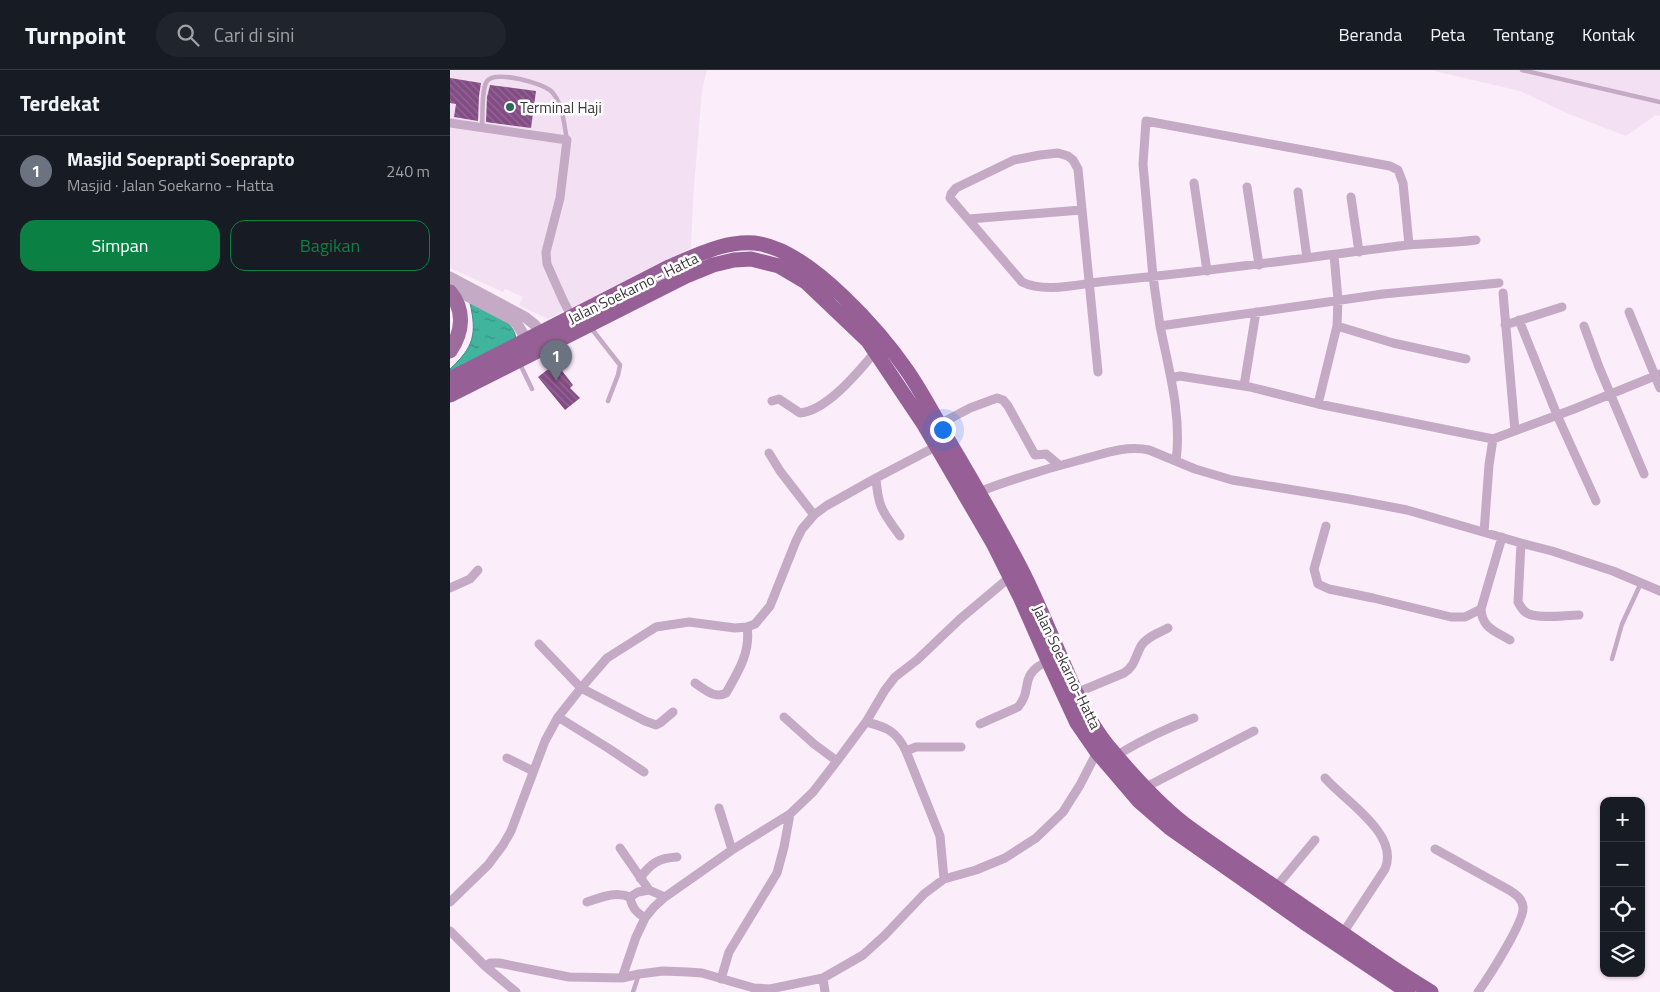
<!DOCTYPE html>
<html lang="id">
<meta charset="utf-8">
<style>
:root{--surface:#171b24;--page:#20242c;--text:#f1f3f6;--muted:#9ea1a6;--line:#363941;--accent:#0b8043}
body{margin:0;font-family:"Titillium Web",sans-serif;background:var(--page);color:var(--text)}
.controls{position:absolute;right:15px;bottom:15px;display:grid;overflow:hidden;border-radius:10px;box-shadow:0 1px 4px #0004}
.controls button{width:45px;height:45px;display:grid;place-items:center;padding:0;border:0;border-bottom:1px solid var(--line);background:var(--surface);color:var(--text);font:25px sans-serif}
.you{position:absolute;left:492px;top:359px;width:18px;height:18px;margin:-12px;border:4px solid #fff;border-radius:50%;background:#1a73e8;box-shadow:0 0 0 8px #1a73e833}
.badge{display:grid;place-items:center;width:32px;height:32px;border-radius:50%;background:var(--accent);color:#fff;font-size:16px;font-weight:700}
.pin{position:absolute;translate:-50% -41px;filter:drop-shadow(0 1px 2px #0008)}
.pin::after{content:'';position:absolute;top:26px;width:18px;height:15px;background:inherit;clip-path:polygon(0 0,100% 0,50% 100%)}
.list{margin:0;padding:0;list-style:none}
h2{display:flex;justify-content:space-between;align-items:center;height:65px;margin:0;padding:0 20px;font-size:21px}
h2 small{font-size:16px;font-weight:400;color:var(--muted)}
.list li{display:grid;grid-template-columns:32px 1fr auto;gap:15px;align-items:center;box-sizing:border-box;height:70px;padding:0 20px;border-top:1px solid var(--line)}
.list b{display:block;font-size:19px;white-space:nowrap}
.list p{margin:0;font-size:16px;white-space:nowrap;color:var(--muted)}
.list em{font-size:16px;font-style:normal;color:var(--muted)}
.actions{display:flex;gap:10px;padding:15px 20px}
.actions a{flex:1;padding:11px 0;border:1px solid var(--accent);border-radius:15px;text-align:center;font-size:18px;color:var(--accent)}
.actions .main{background:var(--accent);color:#fff}
.icon{flex:none;width:28px;height:28px;fill:none;stroke:currentColor;stroke-width:2;stroke-linecap:round;stroke-linejoin:round}
.map{position:relative;flex:none;width:1210px;height:922px;overflow:hidden}
header{display:flex;align-items:center;gap:30px;box-sizing:border-box;height:70px;padding:0 25px;background:var(--surface);border-bottom:1px solid var(--line)}
header strong{font-size:24px}
nav{display:flex;gap:28px;margin-inline-start:auto;font-size:18px}
.search{width:350px;height:45px;background:var(--page);display:flex;align-items:center;gap:12px;box-sizing:border-box;padding:0 18px;border-radius:28px;color:var(--muted);font-size:19px}
main{display:flex}
aside{flex:1;background:var(--surface)}
.map>svg:first-child{display:block}
</style>
<header>
<strong>Turnpoint</strong>
<div class="search"><svg class="icon" aria-label="search" viewBox="0 0 24 24"><circle cx="10" cy="10" r="6"/><path d="M15 15l6 6"/></svg>Cari di sini</div>
<nav><a>Beranda</a><a>Peta</a><a>Tentang</a><a>Kontak</a></nav>
</header>
<main>
<aside>
<h2>Terdekat<small></small></h2>
<ul class="list">
<li><span class="badge" style="background:#6b7280">1</span><div><b>Masjid Soeprapti Soeprapto</b><p>Masjid · Jalan Soekarno - Hatta</p></div><em>240 m</em></li>
</ul>
<div class="actions"><a class="main">Simpan</a><a>Bagikan</a></div>
</aside>
<div class="map">
<svg width="1210" height="922" viewBox="0 0 1210 922">
<defs>
<pattern id="water-ripples" width="26" height="14" patternUnits="userSpaceOnUse" patternTransform="scale(1.25)"><rect width="26" height="14" fill="#41b49d"/><path d="M2 4q2-2 4 0t4 0M15 11q2-2 4 0t4 0" fill="none" stroke="#379381"/></pattern>
<pattern id="building-back-hatch" width="6" height="6" patternUnits="userSpaceOnUse" patternTransform="scale(1.25)"><rect width="6" height="6" fill="#834c84"/><path d="M-1 5l2 2M0 0l6 6M5-1l2 2" fill="none" stroke="#936a94"/></pattern>
</defs>
<rect width="100%" height="100%" fill="#fbedfa"/>
<path fill="#f4e0f3" d="M0 0H257L252 20 243 129 241 178 124 240 121 237 98 249 69 235 73 227 55 219 53 222 0 198Z
M980 0H1210V46L1206 45 1176 66 1119 44 1070 21Z"/>
<path fill="url(#water-ripples)" stroke="#3f8e7f" d="M20 233C37 241 62 247 66 268L0 307V299C24 277 27 264 20 233Z"/>
<path fill="url(#building-back-hatch)" d="M0 8 31 13 29 26 28 51 4 47 6 34 0 33Z
M40 15 86 21 81 58 36 52 37 27Z
M106 293 123 315 120 318 130 328 115 340 88 307Z"/>
<g fill="none" stroke-linecap="round" stroke-linejoin="round">
<path stroke="#c5aac5" stroke-width="4.5" d="M1072 0 1210 32
M32 57C33 46 31 20 37 11 45 0 94 13 102 22 113 34 114 55 117 70
M141 258 170 295 168 305 158 331
M70 294 82 319
M1162 589 1172 554 1191 513
M183 922 189 904"/>
<path stroke="#c5aac5" stroke-width="9" d="M0 53 117 70 110 128 96 182 97 194 113 230 124 251
M744 113 757 201
M797 117 809 195
M848 122 857 188
M901 127 909 182
M519 149 631 140
M1053 223 1065 361
M1179 242 1210 318
M1069 250 1107 345 1146 431
M1055 255 1112 237
M710 256 703 207 693 94 696 51 940 96 948 100 953 113 959 175
M887 256 943 273 1016 289
M1134 256 1149 297 1194 404
M648 302 628 99 623 90 618 86 608 83 590 85 564 90 506 118 501 124 500 128 572 212C596 224 632 213 658 211 759 202 858 187 958 175 981 173 1004 173 1026 170
M721 308 730 306 800 317 868 334 1043 369 1039 395 1034 462
M794 316 806 242
M322 331 329 329 350 343C377 341 409 301 426 281
M868 334 887 256 888 230 884 185
M486 356 520 338 547 328 553 330 558 336 585 385 596 384 609 395
M1043 369 1124 339 1210 304
M319 383 330 401 364 445
M726 391C732 346 719 300 710 256L933 224 1049 213
M426 408C428 438 433 442 450 466
M526 423C560 410 595 399 630 390 653 384 675 375 699 380L745 399 782 410 899 429 957 440 1071 473 1102 481 1163 501 1210 521
M876 456 864 499 868 514 879 519 923 528 1001 547H1015L1031 539 1052 467
M1071 473 1068 532C1071 537 1073 542 1079 544 1091 549 1116 545 1129 545
M0 518 20 509 28 500
M1031 539C1032 558 1045 561 1060 570
M89 574 131 618 195 651 206 655 210 653 223 642
M245 613C255 620 265 629 276 623 288 602 301 582 297 557
M626 623 674 603C685 596 685 587 691 576 696 567 709 563 718 558
M108 647 158 678 194 702
M334 647 364 674 387 691
M416 652C437 657 446 661 456 681L490 766 494 809
M530 654 568 637C584 619 567 605 598 591
M456 681 466 677H511
M667 685C692 670 717 658 744 648
M57 688 83 701
M875 708C895 731 950 764 935 799L893 863
M696 717 804 661
M269 738 282 780
M170 778 199 820 215 827
M985 779 1059 820C1065 824 1072 828 1073 837 1075 851 1038 908 1028 922
M190 808C201 793 209 788 227 787
M826 817 865 770
M180 827C182 838 186 842 195 848
M0 832 38 795 53 775 61 761 95 671 108 647 131 618 157 588 206 557 239 552 285 558 297 557 305 554 320 536 346 471 352 459 364 445 376 436 426 408 489 375
M137 832C152 827 165 821 180 827L188 822 199 820
M0 861 35 896 66 922
M35 896 40 893H49L119 907 172 908 189 904 213 901 238 902 252 903 304 918 320 919 373 908 413 885 435 865 474 824 494 809 526 800 555 788 586 768 613 742 630 715 647 682
M172 908 186 867 195 848 204 837 215 827 282 780 340 744 363 722 387 691 416 652 435 620 445 607 467 590 510 549 560 507
M373 908 375 922
M271 909 279 882 327 803 334 777 340 744"/>
<path stroke="#c5aac5" stroke-width="11" d="M0 207 75 247 85 255 94 267
M0 217 61 249 67 254 80 275"/>
<path stroke="#9d6c9d" stroke-width="15" d="M0 222C15 240 13 262 0 281"/>
<path stroke="#966096" stroke-width="15" d="M0 309 219 197C247 185 280 168 311 174 362 184 430 261 458 302 477 330 492 361 510 390 531 426 552 462 571 499 588 532 602 568 617 602 628 628 640 654 658 676 678 700 709 734 733 753 772 782 814 809 854 837 896 865 937 896 981 922
M0 325 236 206 263 195 284 190 301 189 329 196 356 212 418 271 473 353 543 473 571 529 601 597 627 653 647 682 689 731 720 758 858 855 958 922"/>
</g>
<circle fill="#276b5d" stroke="#fff" stroke-width="2" cx="60" cy="37" r="5"/>
<g text-anchor="middle" dominant-baseline="central" stroke-width="5" stroke-linejoin="round" paint-order="stroke">
<g font-size="15" fill="#393439" stroke="#fff" text-anchor="start">
<text x="70" y="37">Terminal Haji</text>
</g>
<g font-size="15" fill="#393439" stroke="#fff">
<text transform="translate(183 218) rotate(-26)">Jalan Soekarno - Hatta</text>
<text transform="translate(617 597) rotate(64)">Jalan Soekarno-Hatta</text>
</g>
</g>
</svg>
<div class="controls">
<button>+</button>
<button>−</button>
<button><svg class="icon" aria-label="locate" viewBox="0 0 24 24"><circle cx="12" cy="12" r="6"/><path d="M12 2v4M12 18v4M2 12h4M18 12h4"/></svg></button>
<button><svg class="icon" aria-label="layers" viewBox="0 0 24 24"><path d="M12 4l9 5-9 5-9-5zM3 14l9 5 9-5"/></svg></button>
</div>
<div class="you"></div>
<div class="pin badge" style="left:106px;top:311px;background:#6b7280">1</div>
</div>
</main>
